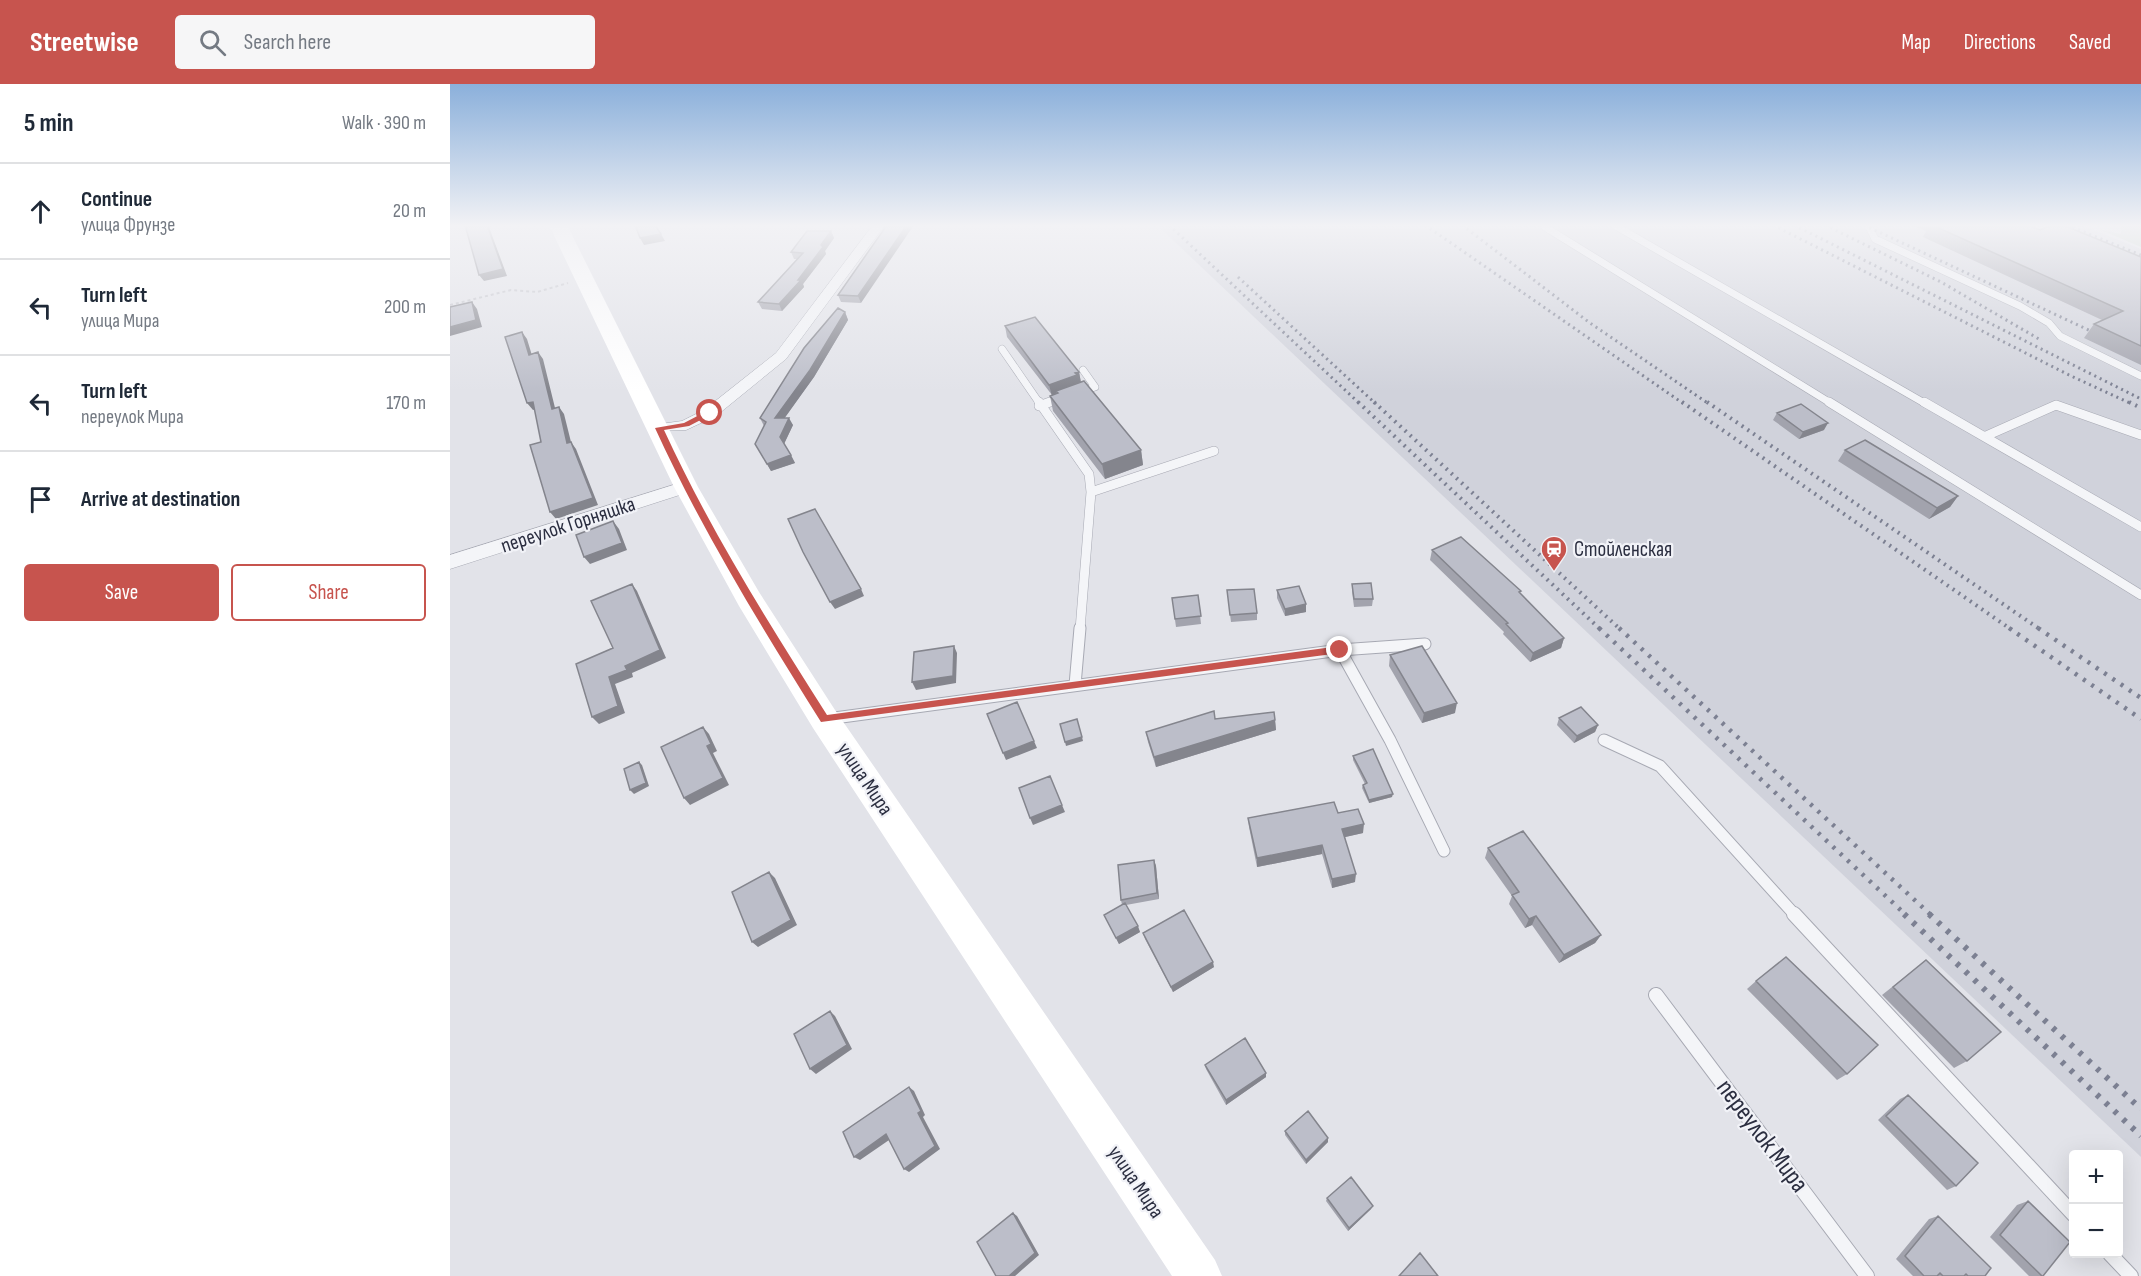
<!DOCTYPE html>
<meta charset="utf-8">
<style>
:root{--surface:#fff;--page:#f6f6f7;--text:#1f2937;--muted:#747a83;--line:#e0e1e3;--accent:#c7544e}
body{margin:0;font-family:"Sofia Sans Condensed",sans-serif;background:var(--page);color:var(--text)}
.controls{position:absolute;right:18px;bottom:18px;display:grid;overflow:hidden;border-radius:6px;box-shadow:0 6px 24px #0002}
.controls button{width:54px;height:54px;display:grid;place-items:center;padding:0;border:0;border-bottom:2px solid var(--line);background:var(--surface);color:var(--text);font:30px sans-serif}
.stop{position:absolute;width:18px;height:18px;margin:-14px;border:4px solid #c7544e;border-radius:50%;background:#fff}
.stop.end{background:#c7544e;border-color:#fff;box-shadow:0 2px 6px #0008}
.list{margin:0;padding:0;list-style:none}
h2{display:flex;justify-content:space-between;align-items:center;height:78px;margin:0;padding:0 24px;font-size:26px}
h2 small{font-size:20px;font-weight:400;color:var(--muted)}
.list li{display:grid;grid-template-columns:39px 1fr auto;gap:18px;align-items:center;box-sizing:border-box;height:96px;padding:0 24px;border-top:2px solid var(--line)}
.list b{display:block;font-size:22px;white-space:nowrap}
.list p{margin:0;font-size:20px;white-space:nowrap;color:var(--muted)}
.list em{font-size:20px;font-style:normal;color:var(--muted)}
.actions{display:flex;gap:12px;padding:18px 24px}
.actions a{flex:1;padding:14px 0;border:2px solid var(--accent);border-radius:6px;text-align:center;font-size:21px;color:var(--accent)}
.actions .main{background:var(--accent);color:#fff}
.icon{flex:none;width:33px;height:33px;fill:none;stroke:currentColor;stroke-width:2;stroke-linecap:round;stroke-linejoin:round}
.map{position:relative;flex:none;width:1691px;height:1192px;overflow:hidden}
header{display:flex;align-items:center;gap:36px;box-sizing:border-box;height:84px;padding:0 30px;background:var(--accent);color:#fff}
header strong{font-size:28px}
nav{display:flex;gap:33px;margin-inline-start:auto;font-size:21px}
.search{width:420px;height:54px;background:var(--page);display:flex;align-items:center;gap:15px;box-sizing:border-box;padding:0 21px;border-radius:6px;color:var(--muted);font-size:22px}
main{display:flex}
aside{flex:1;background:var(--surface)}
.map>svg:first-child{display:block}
</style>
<header>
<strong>Streetwise</strong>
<div class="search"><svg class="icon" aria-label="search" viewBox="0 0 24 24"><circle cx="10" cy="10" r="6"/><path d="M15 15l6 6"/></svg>Search here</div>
<nav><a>Map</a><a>Directions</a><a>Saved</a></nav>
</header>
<main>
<aside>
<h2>5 min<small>Walk · 390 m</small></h2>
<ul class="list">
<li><svg class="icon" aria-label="ahead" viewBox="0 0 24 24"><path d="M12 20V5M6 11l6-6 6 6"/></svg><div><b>Continue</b><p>улица Фрунзе</p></div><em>20 m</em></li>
<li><svg class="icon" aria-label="left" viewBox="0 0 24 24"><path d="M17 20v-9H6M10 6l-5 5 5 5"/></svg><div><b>Turn left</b><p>улица Мира</p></div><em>200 m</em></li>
<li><svg class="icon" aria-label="left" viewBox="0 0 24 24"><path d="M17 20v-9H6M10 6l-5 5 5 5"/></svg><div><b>Turn left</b><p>переулок Мира</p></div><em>170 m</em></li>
<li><svg class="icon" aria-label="arrive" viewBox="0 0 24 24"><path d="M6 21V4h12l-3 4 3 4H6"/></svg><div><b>Arrive at destination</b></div></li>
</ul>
<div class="actions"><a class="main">Save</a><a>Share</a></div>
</aside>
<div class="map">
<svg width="1691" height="1192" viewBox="0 0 1691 1192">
<rect width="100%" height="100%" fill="#e2e3e9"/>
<path fill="#d0d2db" d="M707 141H1631L1691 165V1073Z"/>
<path fill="#c4d3c3" d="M1671 141H1691V163L1651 146 1671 150Z"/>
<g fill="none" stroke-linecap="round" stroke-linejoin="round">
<g stroke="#a7a9b3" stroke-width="8">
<path id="lane-far3" d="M1164 141 1476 320
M1418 141 1425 155 1570 222 1599 239 1610 252 1691 292
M1095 143 1382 320
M552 265 590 320
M595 320 645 303 633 286"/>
</g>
<g stroke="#a7a9b3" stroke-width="10">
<path id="lane-far2" d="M589 318 639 390 641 408 630 546
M1379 318 1691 511
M1474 318 1691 443
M589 322 600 318
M1536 352 1606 321 1691 351
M641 408 764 367"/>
</g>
<g stroke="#a7a9b3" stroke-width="13">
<path id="lane-far1" d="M890 566 940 656 994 767
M625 601 630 544
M377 635 890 566 975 560
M1154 656 1210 682 1345 831"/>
</g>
<g stroke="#a7a9b3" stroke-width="16">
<path id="lane" d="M1344 830 1624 1131
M1206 911 1417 1192
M1660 1170 1681 1192"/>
</g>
<g stroke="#a7a9b3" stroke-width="1">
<path id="street" d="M423 141H435L336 275 266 332 236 346 203 347 201 344 203 341 232 337 254 326 326 269Z
M236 397 242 399 245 403 242 407 0 485V471Z"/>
</g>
<path stroke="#c0c1c8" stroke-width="2" stroke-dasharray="3 3" stroke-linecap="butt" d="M0 221 61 206 87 208 118 199"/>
<use href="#lane-far3" stroke="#f4f5f8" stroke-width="7"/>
<use href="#lane-far2" stroke="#f4f5f8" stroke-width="9"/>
<use href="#lane-far1" stroke="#f4f5f8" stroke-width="11"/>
<use href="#lane" stroke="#f4f5f8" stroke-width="14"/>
<use href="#street" fill="#f4f5f8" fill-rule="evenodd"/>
<path fill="#fff" fill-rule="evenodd" d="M99 141H117L248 403 309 508 385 626 765 1176 772 1192H722L363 644 289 522 224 403Z"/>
<path stroke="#7c8092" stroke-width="3" stroke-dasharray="2 4" stroke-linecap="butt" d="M719 141 910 320
M975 141 1234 320
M1012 141 1140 239 1259 320
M1323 141 1619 291 1682 320
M1344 141 1691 315
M1375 141 1491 198 1589 255
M1414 141 1645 249
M1617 141 1691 171
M788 193 926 320"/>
<path stroke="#7c8092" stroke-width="4" stroke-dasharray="2 5" stroke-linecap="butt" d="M908 318 1151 546
M924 318 1171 546
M1232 318 1562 546
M1257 318 1591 546
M1679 318 1691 324"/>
<path stroke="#7c8092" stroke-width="4.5" stroke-dasharray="3 7" stroke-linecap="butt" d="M1149 544 1456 831
M1169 544 1481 831
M1559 544 1691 635
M1588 544 1691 614"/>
<path stroke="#7c8092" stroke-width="6" stroke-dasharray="4 8" stroke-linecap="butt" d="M1454 830 1691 1052
M1479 830 1691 1025"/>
</g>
<path fill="#a2a3ad" d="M1461 141H1578L1590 146 1691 173V281L1634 254 1644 240 1652 236 1473 153 1476 147Z
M381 147 384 154 375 167 376 170 353 200 354 203 332 227 312 225 308 218 347 175H344L341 168Z
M408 182 411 219 391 218 388 211Z
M395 228 398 236 364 293 334 334 343 341 334 360 345 379 321 387 305 360 314 342 310 334Z
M555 242 629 288 631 298 691 366 693 381 655 395 603 327 600 312 602 311 557 253Z
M1327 329 1374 346 1349 355 1323 336Z
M1395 366 1508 412 1500 423 1479 435 1388 377Z
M982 466 1071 507 1070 510 1114 554 1111 564 1080 578 1053 550 1054 548 980 476Z
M902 500 923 515 922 522 904 523 902 507Z
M777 506 807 529V536L781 538Z
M827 506 856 520V528L835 532 827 514Z
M748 511 751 540 726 543 722 514Z
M940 571 1005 629 972 639 939 582Z
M1109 634 1148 641 1145 648 1124 659 1107 641Z
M765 635 825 636 826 646 706 683 698 658 696 648Z
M903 672 942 713 919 719 912 704 913 701 915 700 903 676Z
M888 729 913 749 895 753 905 798 882 804 872 770 807 783 799 743 798 734Z
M1038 764 1151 851 1145 859 1109 879 1082 841 1075 844 1059 820 1062 812 1035 774Z
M704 776 706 782 709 815 676 821 690 848 669 860 654 831 672 821 671 816Z
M693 849 764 883 723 908 695 855Z
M1476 876 1517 977 1504 984 1432 911Z
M1306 897 1397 990 1387 996 1297 905Z
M755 981 816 989V993L776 1021 756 985Z
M1458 1011 1506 1102 1497 1106 1428 1036 1450 1015Z
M835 1047 878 1058 856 1080 835 1051Z
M877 1114 921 1125 898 1147 876 1117Z
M1578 1117 1593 1192H1579L1540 1153 1567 1121Z
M1488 1132 1535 1192H1463L1446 1175 1479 1135Z"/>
<path fill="#84858d" d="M37 141H41L42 143H39L57 192 34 197 29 191Z
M457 141H464L411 219 408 212Z
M381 147 384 154 375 167 376 170 353 200 354 203 332 227 329 220 348 196Z
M211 150 215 157 194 161 190 154Z
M22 218 27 225 32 243 0 252V243Z
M395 228 398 236 364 293 329 342 325 334Z
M72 248 77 255 84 278 79 271Z
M88 268 93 275 107 332 102 325Z
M629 288 631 299 606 307 607 310 602 312 599 301Z
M83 318 88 325 83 326 77 319Z
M109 323 114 330 121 358 126 365 148 421 106 435 100 428 117 359Z
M339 334 343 341 334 360 330 353Z
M1378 339 1374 346 1349 355 1353 348Z
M691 366 693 381 655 395 652 380Z
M341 371 345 379 321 387 317 380Z
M1508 412 1500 423 1479 435 1487 424Z
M163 437 169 445 177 466 140 480 134 473Z
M182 500 187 507 216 574 182 589 183 593 165 600 175 629 149 640 142 633 159 593 175 582Z
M411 505 414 512 385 525 380 518Z
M856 520V528L835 532V525Z
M1114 554 1111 564 1080 578 1083 569Z
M504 562 507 569 506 599 466 606 462 598Z
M1007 619 1005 629 972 639 974 629Z
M825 636 826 646 706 683 704 673Z
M1148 641 1145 648 1124 659 1127 652Z
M253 643 259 650 267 667 263 669 279 701 240 721 234 714 257 662Z
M632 653 633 657 616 662 615 658Z
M584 657 587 664 556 676 553 669Z
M189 678 192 681 199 702 184 710 180 706Z
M943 710 942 713 919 719V716Z
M612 721 615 728 583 741 580 734Z
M914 740 913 749 891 754 892 745Z
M872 761V770L807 783V774Z
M704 776 706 782 709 815 707 809Z
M319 788 325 794 347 841 308 863 302 858Z
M906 790 905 798 882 804V795Z
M1086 832 1082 841 1075 844 1079 835Z
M688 842 690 848 669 860 666 854Z
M1151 851 1145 859 1109 879 1114 871Z
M763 878 764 883 723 908 721 903Z
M380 927 385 932 402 965 366 990 360 985Z
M816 989V993L776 1021V1016Z
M459 1003 464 1007 475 1031 473 1033 490 1065 459 1088 454 1085 468 1029Z
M436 1050 442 1054 410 1076 404 1073Z
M878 1054V1058L856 1080V1076Z
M923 1122 921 1125 898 1147 899 1144Z
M563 1129 567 1132 589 1171 565 1192H559Z"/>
<path fill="#bcbec9" stroke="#84858d" stroke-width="1.5" d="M15 141H37L53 185 29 191Z
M185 141H205L211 150 190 154Z
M437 141H457L408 212 388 211Z
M1482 141H1578L1590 146 1602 141H1613L1691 173V262L1644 240 1673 227Z
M357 147H381L371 161 373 163 348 196H351L329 220 308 218 353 169 341 168Z
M22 218 26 236 0 243V223Z
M388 224 395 228 360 286 325 334H339L330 353 341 371 317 380 305 360 316 338 310 334 354 264Z
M585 233 629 288 625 289 627 291 599 301 555 242Z
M72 248 79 271 88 268 102 325 109 323 117 359 121 358 143 414 100 428 80 361 91 358 83 318 77 319 55 253Z
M634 297 691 366 652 380 600 312 608 309 606 307Z
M1351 320 1378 339 1353 348 1327 329Z
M1415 356 1508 412 1487 424 1395 366Z
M365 425 411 505 380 518 353 468 338 435Z
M163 437 172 459 134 473 126 451Z
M1011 453 1071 507 1069 508 1114 554 1083 569 1056 540 1058 539 982 466Z
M921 499 923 515H904L902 500Z
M182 500 210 566 175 582 177 586 159 593 168 622 142 633 126 580 163 564 141 517Z
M849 502 856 520 835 525 827 506Z
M804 505 807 529 780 531 777 506Z
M748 511 751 532 725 535 722 514Z
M504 562 503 592 462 598 464 568Z
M972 562 1007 619 974 629 940 571Z
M567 618 584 657 553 669 537 630Z
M1131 623 1148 641 1127 652 1109 634Z
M764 627 765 635 824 628 825 636 704 673 696 648Z
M627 635 632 653 615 658 610 640Z
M253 643 261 660 257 662 273 694 234 714 211 663Z
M923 665 943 710 919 716 913 701 917 699 903 672Z
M189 678 196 699 180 706 174 685Z
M600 692 612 721 580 734 569 704Z
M884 718 888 729 908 725 914 740 892 745 906 790 882 795 872 761 807 774 798 734Z
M1073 747 1151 851 1114 871 1086 832 1079 835 1062 811 1069 808 1038 764Z
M704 776 707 809 671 816 668 781Z
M319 788 341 836 302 858 282 808Z
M675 819 688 842 666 854 654 831Z
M734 826 763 878 721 903 693 849Z
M1336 873 1428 961 1397 990 1306 897Z
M1476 876 1551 948 1517 977 1443 903Z
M380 927 397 961 360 985 344 950Z
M795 954 816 989 776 1016 755 981Z
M459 1003 471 1027 468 1029 485 1062 454 1085 436 1050 404 1073 393 1048Z
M1458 1011 1528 1079 1506 1102 1436 1032Z
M858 1027 878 1054 856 1076 835 1047Z
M901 1093 923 1122 899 1144 877 1114Z
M1578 1117 1620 1158 1593 1192H1592L1550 1151Z
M563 1129 585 1169 559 1192H546L527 1158Z
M1488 1132 1541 1184 1535 1192H1518L1516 1190 1514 1192H1493L1490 1189 1487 1192H1474L1455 1172Z
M970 1169 988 1192H949Z"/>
<linearGradient id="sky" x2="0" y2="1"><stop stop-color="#8bb0db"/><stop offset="0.46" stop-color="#f2f2f5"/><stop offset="1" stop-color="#f2f2f5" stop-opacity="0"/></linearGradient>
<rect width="1691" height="308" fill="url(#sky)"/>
<path fill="#c7544e" d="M257 327 264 329 239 342 214 346C260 446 318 538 377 631L890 562 895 566 890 569 371 638C311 542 252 447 205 344L234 339Z"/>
<defs>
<g id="station-pin" transform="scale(1.35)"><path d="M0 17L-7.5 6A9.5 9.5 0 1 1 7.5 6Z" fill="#c7544e" stroke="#f1f2f7"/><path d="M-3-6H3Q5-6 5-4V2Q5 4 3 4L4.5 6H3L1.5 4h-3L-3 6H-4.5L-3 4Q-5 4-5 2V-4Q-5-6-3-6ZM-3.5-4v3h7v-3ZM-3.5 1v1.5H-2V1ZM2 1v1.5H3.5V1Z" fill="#fff"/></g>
</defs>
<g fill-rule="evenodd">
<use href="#station-pin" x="1104" y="465"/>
</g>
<g text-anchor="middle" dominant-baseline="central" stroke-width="4.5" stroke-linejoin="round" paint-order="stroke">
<g font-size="21" fill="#2b2e40" stroke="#f1f2f7">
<text transform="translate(118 441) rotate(-18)">переулок Горняшка</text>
<text transform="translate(415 695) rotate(56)">улица Мира</text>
<text transform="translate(686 1098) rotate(56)">улица Мира</text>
</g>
<g font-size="21" fill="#2b2e40" stroke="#f1f2f7" text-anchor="start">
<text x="1124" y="465">Стойленская</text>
</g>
<g font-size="26" fill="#2b2e40" stroke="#f1f2f7">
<text transform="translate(1312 1052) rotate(53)">переулок Мира</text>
</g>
</g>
</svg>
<div class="controls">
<button>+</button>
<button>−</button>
</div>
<div class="stop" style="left:260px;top:329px"></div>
<div class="stop end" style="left:890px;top:566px"></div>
</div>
</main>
